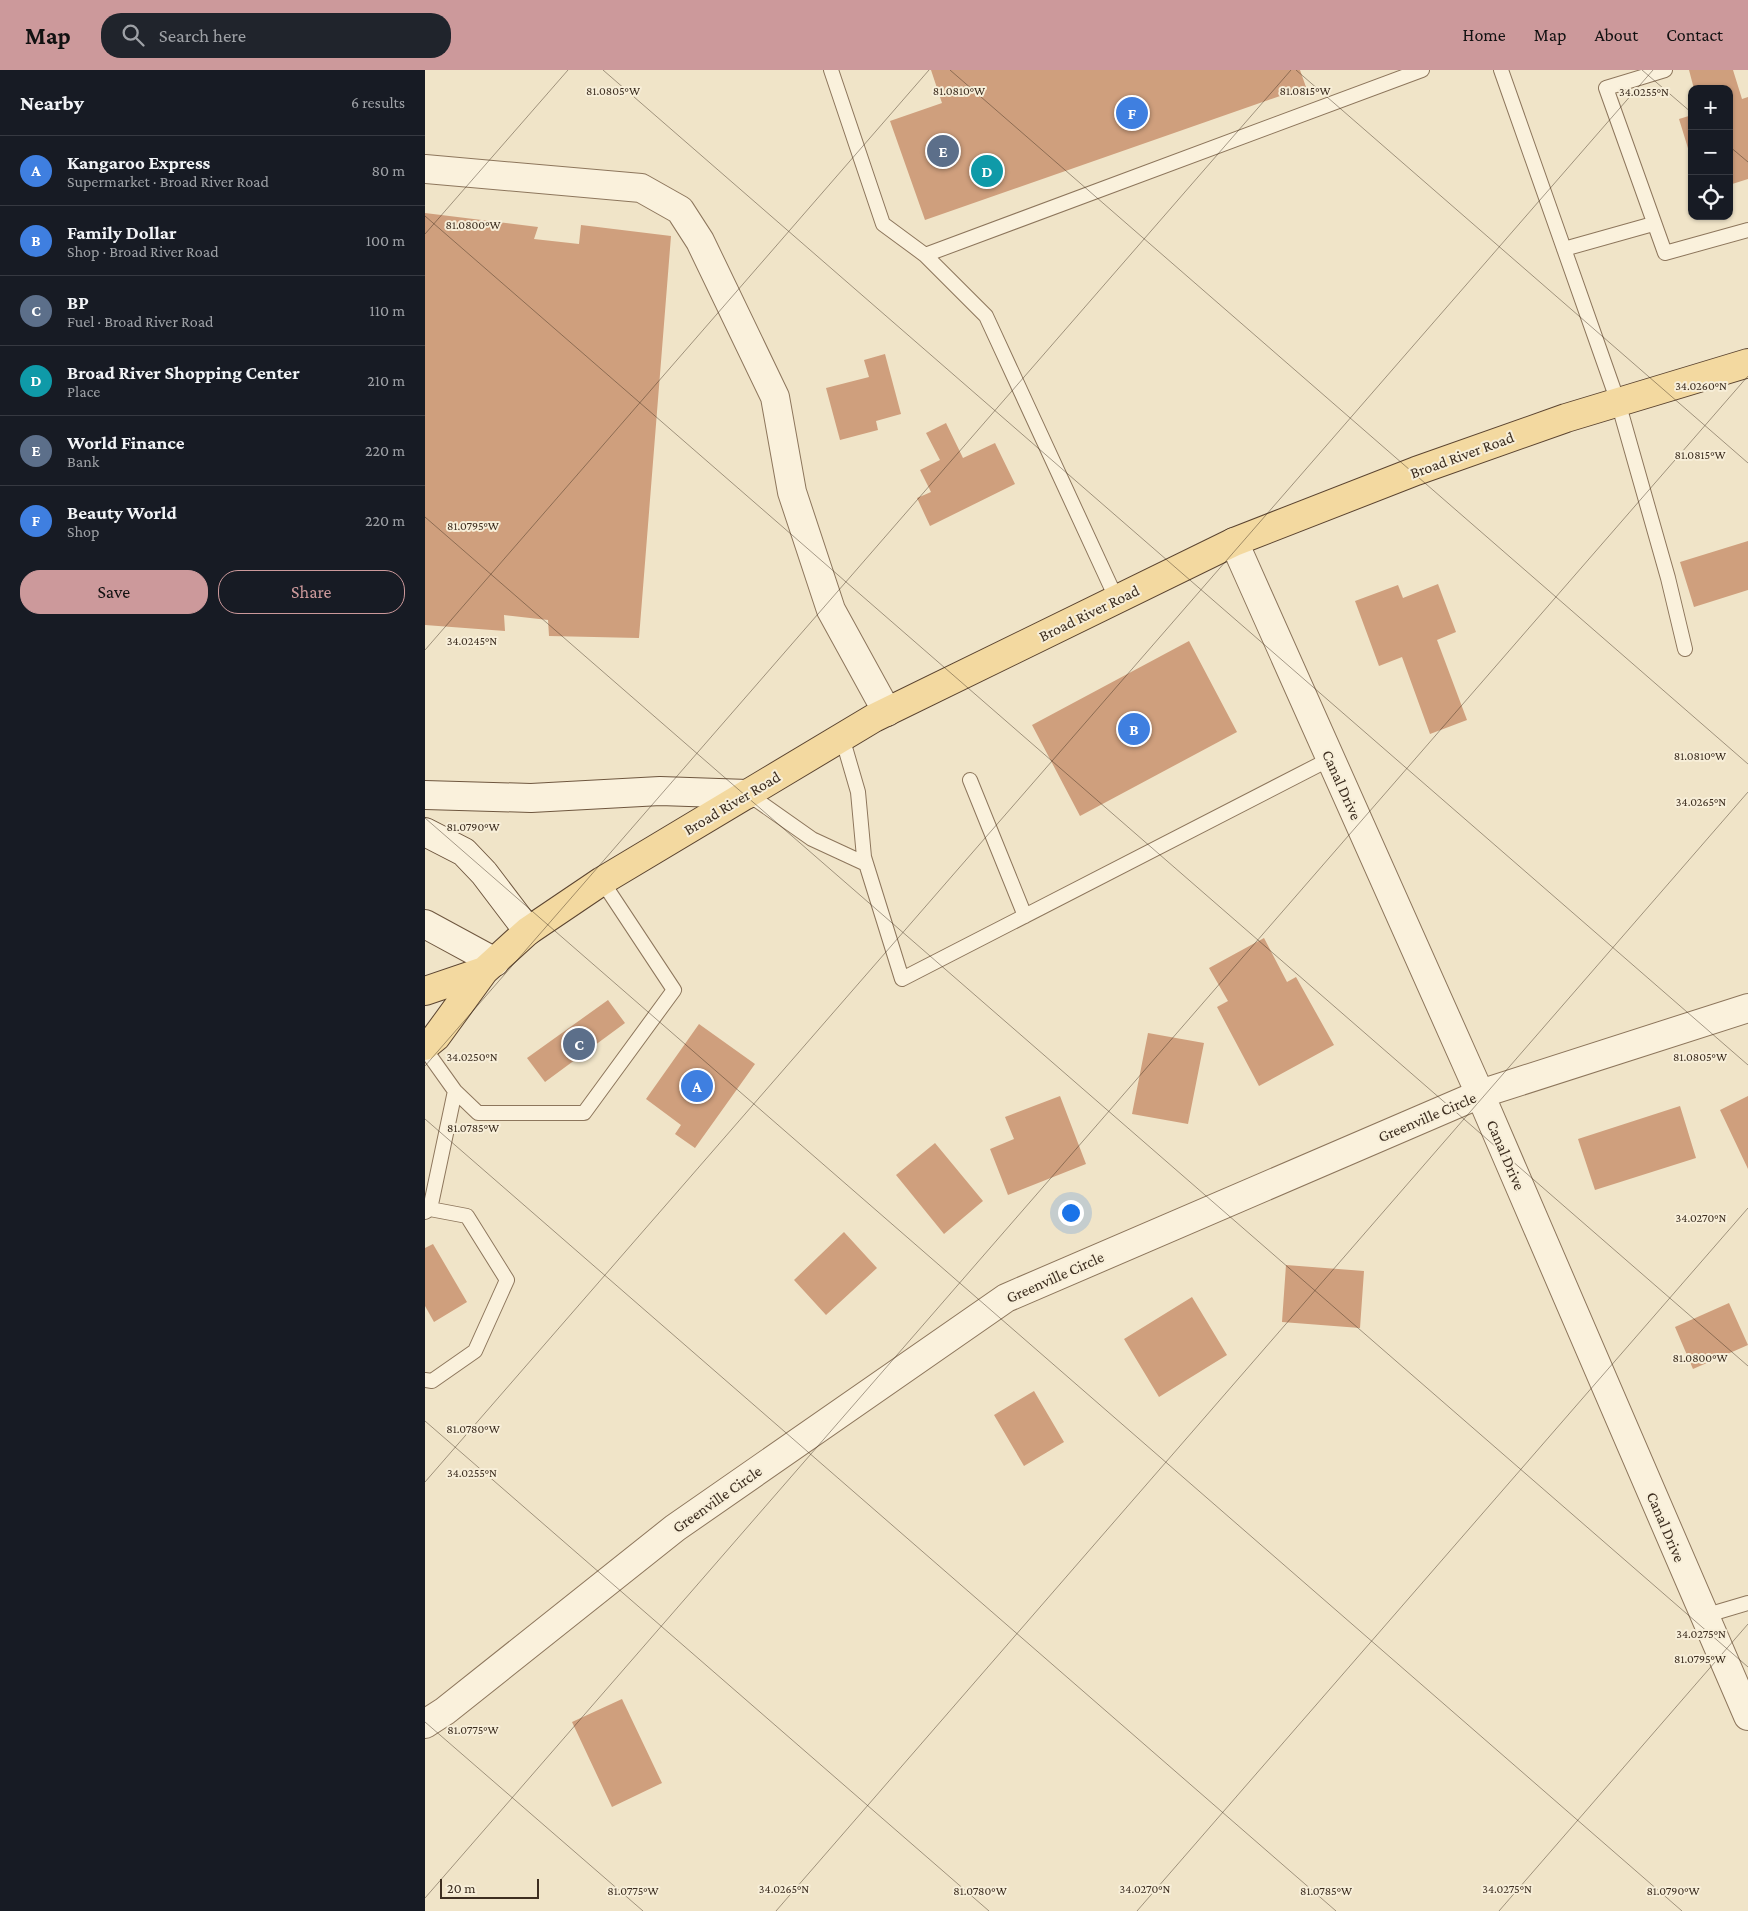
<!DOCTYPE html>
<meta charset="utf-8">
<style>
:root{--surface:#171b24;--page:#20242c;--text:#f1f3f6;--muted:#9ea1a6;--line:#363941;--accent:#cc999b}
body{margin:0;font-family:"Crimson Pro",serif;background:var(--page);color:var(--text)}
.controls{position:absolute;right:15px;top:15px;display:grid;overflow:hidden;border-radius:10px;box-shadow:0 1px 4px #0004}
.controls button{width:45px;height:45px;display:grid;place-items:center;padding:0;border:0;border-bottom:1px solid var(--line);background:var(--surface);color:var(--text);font:25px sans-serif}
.scale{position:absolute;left:15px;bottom:12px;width:99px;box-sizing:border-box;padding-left:5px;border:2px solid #3d2e20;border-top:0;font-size:14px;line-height:18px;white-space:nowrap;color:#3d2e20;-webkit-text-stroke:4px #f7eed8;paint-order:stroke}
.you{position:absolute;left:645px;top:1142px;width:18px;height:18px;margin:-12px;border:4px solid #fff;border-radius:50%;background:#1a73e8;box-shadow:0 0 0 8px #1a73e833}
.badge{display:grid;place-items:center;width:32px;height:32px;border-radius:50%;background:var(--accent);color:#fff;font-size:16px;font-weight:700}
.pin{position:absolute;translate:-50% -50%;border:2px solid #fff;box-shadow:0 1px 5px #0006}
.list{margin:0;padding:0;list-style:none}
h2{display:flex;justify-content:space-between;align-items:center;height:65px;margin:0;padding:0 20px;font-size:21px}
h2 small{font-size:16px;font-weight:400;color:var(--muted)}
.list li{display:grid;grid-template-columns:32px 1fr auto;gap:15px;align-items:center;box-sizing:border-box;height:70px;padding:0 20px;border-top:1px solid var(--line)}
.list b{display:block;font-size:19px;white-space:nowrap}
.list p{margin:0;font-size:16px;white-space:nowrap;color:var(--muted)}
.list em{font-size:16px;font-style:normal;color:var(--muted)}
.actions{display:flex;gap:10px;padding:15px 20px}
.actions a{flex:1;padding:11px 0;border:1px solid var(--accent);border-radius:20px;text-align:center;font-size:18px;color:var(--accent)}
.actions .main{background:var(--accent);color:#111}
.icon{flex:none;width:28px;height:28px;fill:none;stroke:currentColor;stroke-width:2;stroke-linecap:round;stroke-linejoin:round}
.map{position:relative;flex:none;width:1323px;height:1841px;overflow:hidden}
header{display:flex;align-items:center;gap:30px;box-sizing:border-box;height:70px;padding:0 25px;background:var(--accent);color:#111}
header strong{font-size:24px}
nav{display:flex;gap:28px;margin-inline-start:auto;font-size:18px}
.search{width:350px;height:45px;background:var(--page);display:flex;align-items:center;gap:12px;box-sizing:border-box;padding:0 18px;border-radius:20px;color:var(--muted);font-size:19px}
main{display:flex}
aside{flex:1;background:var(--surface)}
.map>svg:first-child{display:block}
</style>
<header>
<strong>Map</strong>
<div class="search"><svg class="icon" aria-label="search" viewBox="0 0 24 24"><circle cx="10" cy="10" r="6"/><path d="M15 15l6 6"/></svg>Search here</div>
<nav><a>Home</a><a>Map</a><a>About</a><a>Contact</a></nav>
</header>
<main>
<aside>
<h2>Nearby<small>6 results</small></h2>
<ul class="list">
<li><span class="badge" style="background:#3f7fe0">A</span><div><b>Kangaroo Express</b><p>Supermarket · Broad River Road</p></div><em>80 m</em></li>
<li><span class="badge" style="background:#3f7fe0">B</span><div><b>Family Dollar</b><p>Shop · Broad River Road</p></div><em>100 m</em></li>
<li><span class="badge" style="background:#5c6f8a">C</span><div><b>BP</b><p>Fuel · Broad River Road</p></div><em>110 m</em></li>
<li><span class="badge" style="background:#0f9aa8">D</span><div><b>Broad River Shopping Center</b><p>Place</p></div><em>210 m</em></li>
<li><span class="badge" style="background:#5c6f8a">E</span><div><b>World Finance</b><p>Bank</p></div><em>220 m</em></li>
<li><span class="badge" style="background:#3f7fe0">F</span><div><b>Beauty World</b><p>Shop</p></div><em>220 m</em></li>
</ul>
<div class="actions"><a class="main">Save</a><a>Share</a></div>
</aside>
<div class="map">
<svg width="1323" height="1841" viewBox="0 0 1323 1841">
<rect width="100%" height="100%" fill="#f0e4c8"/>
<path fill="#cf9f7d" d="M506 0H875L881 17 500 150 465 51 517 33Z
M1264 0H1308L1317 29 1323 27V109L1304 115V19H1269Z
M1267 45V88H1266L1254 49Z
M0 143 113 157 109 169 154 174 156 155 246 166 214 568 124 566 123 550 79 545 80 561 0 555Z
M460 284 476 344 451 351 453 360 415 370 401 318 444 307 439 290Z
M521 353 538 388 570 373 590 414 505 456 492 428 506 422 495 400 515 390 501 363Z
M1323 471V520L1269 537 1255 492Z
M1013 514 1031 562 1012 570 1042 650 1005 664 977 587 954 596 930 531 973 515 978 528Z
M764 571 812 662 655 746 607 655Z
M839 868 862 912 871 907 909 975 834 1016 792 937 803 931 784 898Z
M183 930 200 953 120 1012 102 988Z
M274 954 330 994 270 1078 250 1064 256 1055 221 1029Z
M723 963 779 973 763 1054 707 1044Z
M635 1026 661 1094 583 1125 565 1079 589 1069 580 1047Z
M1323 1026V1099L1295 1040Z
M1255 1036 1271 1088 1170 1120 1153 1069Z
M510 1073 558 1131 519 1164 471 1105Z
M419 1162 452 1198 401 1245 369 1210Z
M8 1174 42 1232 9 1252 0 1236V1178Z
M861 1195 939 1201 935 1258 857 1252Z
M767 1227 802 1285 734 1327 699 1269Z
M1304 1233 1323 1275 1268 1299 1250 1257Z
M609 1321 639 1372 599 1396 569 1345Z
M197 1629 237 1713 187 1737 147 1652Z"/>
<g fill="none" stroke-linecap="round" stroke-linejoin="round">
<g stroke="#8d765c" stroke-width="16">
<path id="service" d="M406 0 458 154 500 185
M1076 0 1193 332 1243 508 1260 579
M1240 0 1181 18 1240 183 1323 160
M1139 179 1228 154
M692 530 561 246 500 185 997 0
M417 667 433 722 439 787 477 909 905 689
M545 710 600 846
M323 724 387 769 441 794
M0 979 30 1021 53 1043H159L249 920 177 811
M0 1142 5 1139 30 1021
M0 1310 7 1311 50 1281 82 1210 42 1146 5 1139
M1279 1546 1323 1533"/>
</g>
<g stroke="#8d765c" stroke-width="30">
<path id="minor" d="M0 99 216 118 255 140 275 171 350 327 367 422 406 540 462 642
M809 472 1055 1024 1323 1646
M0 1654 20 1641 250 1458 581 1228 1055 1024 1323 938"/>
</g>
<g stroke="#6f573f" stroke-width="30">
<path id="secondary" d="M0 725 106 728 235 721 323 724
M0 762 39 782 59 803 103 861
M0 854 70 892"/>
</g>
<g stroke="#5b4430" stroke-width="30">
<path id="primary" d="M0 921 59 901
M0 976 11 967 59 901 103 861 177 811 449 648 809 472 991 401 1141 348 1323 293"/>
</g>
<use href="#service" stroke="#faf1dc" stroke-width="14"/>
<use href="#minor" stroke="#faf1dc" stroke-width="28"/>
<use href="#secondary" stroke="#faf1dc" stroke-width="28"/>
<use href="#primary" stroke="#f3d9a0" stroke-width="28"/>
</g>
<path fill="none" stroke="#3d2e20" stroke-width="1" stroke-opacity="0.45" d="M178 0 1323 995M525 0 1323 694M871 0 1323 393M1217 0 1267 43M1304 76 1323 92M0 146 1323 1296M0 164 143 0M0 447 1323 1597M0 580 504 0M0 748 1257 1841M0 996 866 0M0 1049 911 1841M0 1351 564 1841M0 1412 1228 0M0 1652 218 1841M0 1828 1323 306M351 1841 1323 722M712 1841 1323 1138M1074 1841 1323 1554"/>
<g text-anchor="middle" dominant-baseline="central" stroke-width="4" stroke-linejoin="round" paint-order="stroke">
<g font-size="16" fill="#3d2e20" stroke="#f7eed8">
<text transform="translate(1037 385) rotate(-20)">Broad River Road</text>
<text transform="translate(664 543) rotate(-26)">Broad River Road</text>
<text transform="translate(917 715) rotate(66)">Canal Drive</text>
<text transform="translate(307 733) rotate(-31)">Broad River Road</text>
<text transform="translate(1002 1047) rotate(-23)">Greenville Circle</text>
<text transform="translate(1081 1085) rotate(67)">Canal Drive</text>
<text transform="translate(630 1207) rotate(-24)">Greenville Circle</text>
<text transform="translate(292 1429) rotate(-35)">Greenville Circle</text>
<text transform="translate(1241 1457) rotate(67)">Canal Drive</text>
</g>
</g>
<g font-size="12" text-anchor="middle" fill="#3d2e20" stroke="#f7eed8" stroke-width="4" stroke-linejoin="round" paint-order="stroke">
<text x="188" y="25">81.0805°W</text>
<text x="534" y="25">81.0810°W</text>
<text x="880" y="25">81.0815°W</text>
<text x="1219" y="26">34.0255°N</text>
<text x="48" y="159">81.0800°W</text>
<text x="1276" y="320">34.0260°N</text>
<text x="1275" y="389">81.0815°W</text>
<text x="48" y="460">81.0795°W</text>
<text x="47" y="575">34.0245°N</text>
<text x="1275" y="690">81.0810°W</text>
<text x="1276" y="736">34.0265°N</text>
<text x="48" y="761">81.0790°W</text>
<text x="47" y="991">34.0250°N</text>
<text x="1275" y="991">81.0805°W</text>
<text x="48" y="1062">81.0785°W</text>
<text x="1276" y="1152">34.0270°N</text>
<text x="1275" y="1292">81.0800°W</text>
<text x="48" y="1363">81.0780°W</text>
<text x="47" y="1407">34.0255°N</text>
<text x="1276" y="1568">34.0275°N</text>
<text x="1275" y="1593">81.0795°W</text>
<text x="48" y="1664">81.0775°W</text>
<text x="359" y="1823">34.0265°N</text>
<text x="720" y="1823">34.0270°N</text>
<text x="1082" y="1823">34.0275°N</text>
<text x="208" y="1825">81.0775°W</text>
<text x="555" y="1825">81.0780°W</text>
<text x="901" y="1825">81.0785°W</text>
<text x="1248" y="1825">81.0790°W</text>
</g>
</svg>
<div class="controls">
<button>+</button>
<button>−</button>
<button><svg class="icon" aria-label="locate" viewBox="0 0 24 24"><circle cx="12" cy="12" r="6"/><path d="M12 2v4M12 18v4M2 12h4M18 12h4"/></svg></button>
</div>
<div class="scale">20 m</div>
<div class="you"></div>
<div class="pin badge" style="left:272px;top:1016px;background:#3f7fe0">A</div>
<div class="pin badge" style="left:709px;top:659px;background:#3f7fe0">B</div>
<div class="pin badge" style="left:154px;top:974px;background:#5c6f8a">C</div>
<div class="pin badge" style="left:562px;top:101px;background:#0f9aa8">D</div>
<div class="pin badge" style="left:518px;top:81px;background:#5c6f8a">E</div>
<div class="pin badge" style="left:707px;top:43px;background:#3f7fe0">F</div>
</div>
</main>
